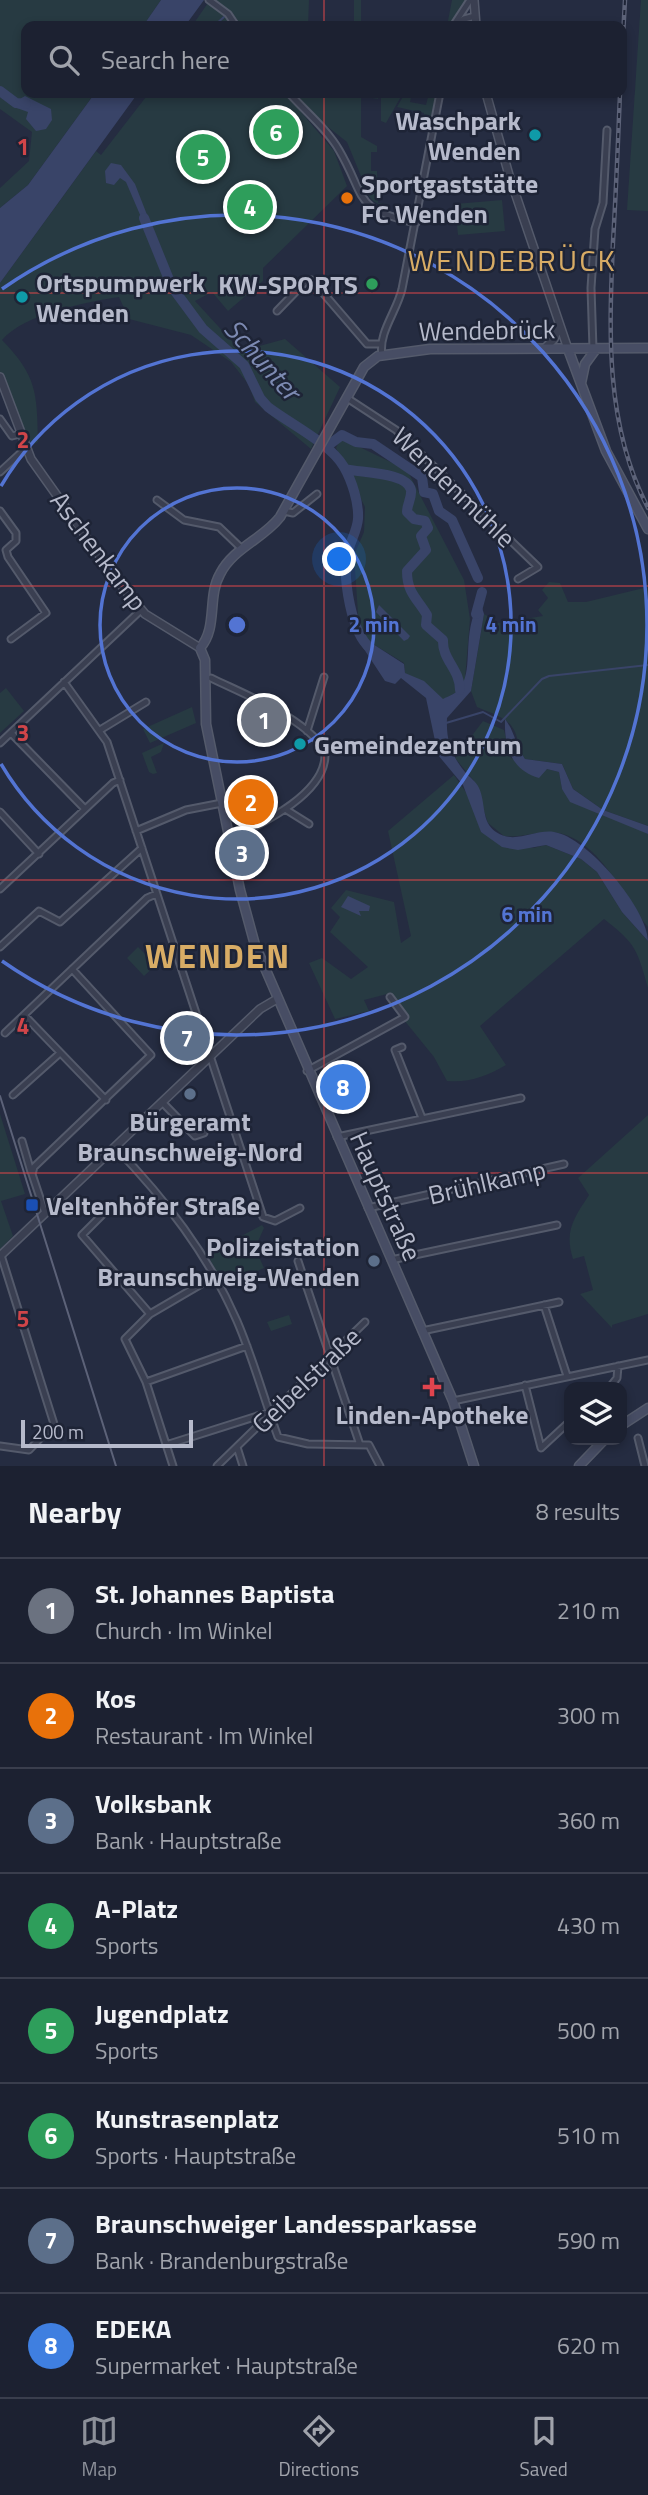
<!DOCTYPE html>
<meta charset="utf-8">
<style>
:root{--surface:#1c2131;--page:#252939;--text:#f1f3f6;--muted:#a0a3ab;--line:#3a3e4d;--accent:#8c9099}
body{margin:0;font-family:"Titillium Web",sans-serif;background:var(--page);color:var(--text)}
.controls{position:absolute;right:21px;bottom:21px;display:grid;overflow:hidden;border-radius:14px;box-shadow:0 4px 10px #0003}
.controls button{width:63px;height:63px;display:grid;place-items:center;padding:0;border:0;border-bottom:2px solid var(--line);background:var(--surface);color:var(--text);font:35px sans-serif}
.scale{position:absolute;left:21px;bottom:18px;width:172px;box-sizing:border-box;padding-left:7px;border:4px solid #b6bacb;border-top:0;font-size:19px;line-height:24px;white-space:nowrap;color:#b6bacb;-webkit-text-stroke:5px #1e2436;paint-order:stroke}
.you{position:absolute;left:340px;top:560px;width:24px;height:24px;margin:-18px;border:5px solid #fff;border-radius:50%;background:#1a73e8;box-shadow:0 0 0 10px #1a73e833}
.badge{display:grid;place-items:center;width:46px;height:46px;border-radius:50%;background:var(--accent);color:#fff;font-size:23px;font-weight:700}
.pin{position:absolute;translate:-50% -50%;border:4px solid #fff;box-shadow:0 2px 7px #0006}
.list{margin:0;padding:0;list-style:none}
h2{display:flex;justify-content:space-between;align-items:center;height:91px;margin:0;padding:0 28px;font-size:30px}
h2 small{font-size:23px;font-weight:400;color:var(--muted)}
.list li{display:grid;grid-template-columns:46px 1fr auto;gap:21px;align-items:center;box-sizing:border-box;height:105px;padding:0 28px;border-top:2px solid var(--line)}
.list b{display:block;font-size:26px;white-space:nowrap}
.list p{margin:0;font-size:23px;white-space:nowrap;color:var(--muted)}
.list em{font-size:23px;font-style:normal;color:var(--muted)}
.icon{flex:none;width:38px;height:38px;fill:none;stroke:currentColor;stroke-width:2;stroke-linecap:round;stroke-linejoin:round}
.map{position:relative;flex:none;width:648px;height:1466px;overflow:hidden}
.search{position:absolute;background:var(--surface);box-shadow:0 4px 10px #0003;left:21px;right:21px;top:21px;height:77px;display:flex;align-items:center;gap:18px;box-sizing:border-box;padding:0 24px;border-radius:14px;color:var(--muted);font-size:26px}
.sheet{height:931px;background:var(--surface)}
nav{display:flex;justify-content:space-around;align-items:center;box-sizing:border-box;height:98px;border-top:2px solid var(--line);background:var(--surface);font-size:19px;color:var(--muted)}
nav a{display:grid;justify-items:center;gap:4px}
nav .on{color:var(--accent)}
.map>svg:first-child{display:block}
</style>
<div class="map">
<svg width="648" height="1466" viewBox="0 0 648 1466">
<rect width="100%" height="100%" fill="#252c41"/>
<path fill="#273a42" d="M0 0H161L143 26H26V93H95L28 185 0 208V188L29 161 32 132 0 109Z
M210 0H309L308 26H192Z
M354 0H361V25L373 26H354Z
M452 0H468L452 26H447Z
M641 0H648V211L627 210Z
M149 93H285L334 151 347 186 263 268V281L228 311 212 292 195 301 241 351 285 339 340 387 311 449 255 402 249 385 231 362 191 335 129 319 119 297C86 302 24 314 2 340 37 376 37 393 38 442L28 447 0 373V283L96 151 101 155Z
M294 93H378V99L361 96V137L377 146V152H371V171H377L378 203 388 204V209L373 201 361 187 363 181 347 142 314 116Z
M381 93H403L386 123 381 121Z
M405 93H412L410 102 426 105 429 93H436L428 130 421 129 424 113 397 107Z
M502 200 505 231 458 235 455 204Z
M341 438 407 470 464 580 470 619 465 679 460 690 443 700 405 673 404 663 363 638 360 643 354 555 364 532 365 507 336 448Z
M549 582 560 583 568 602H586L648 587V826L603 810 573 789 562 764 525 759C518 749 519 742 515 732 509 717 490 713 477 707L471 691 484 614 499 623 543 616 538 610 548 598 542 590Z
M6 688 24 711 0 733V693Z
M192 707 196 723 150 743 143 729Z
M483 721 504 730 511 758 542 772 547 769 559 772 562 789 648 834V927C623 897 599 837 553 832 537 831 521 838 504 836L488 823 474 781 455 758Z
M164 743 161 752 151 757 157 773 153 774 149 772 142 753Z
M454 775 472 801 481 832 533 848 546 845 581 859 597 872 622 912 648 941V988C637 949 636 944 604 919L480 1026 506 1065C487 1076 469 1083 447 1081L434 1057 404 1020 407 1017 391 993 364 1000 369 1011 335 1019 309 963 322 958 351 979 368 967 330 932 340 917 331 908 346 890 394 902 401 943 411 936 388 831Z
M138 947 156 965 144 976 127 958Z
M0 1114 25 1194 1 1201 13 1236 0 1249Z
M648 1115V1314L612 1325V1328L580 1294 593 1290 584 1256 573 1259C564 1231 574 1218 589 1195L578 1178Z
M262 1225 264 1228 255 1248 264 1268 224 1286 207 1254Z
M289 1315 292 1324 271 1331 267 1322Z"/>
<path fill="#394468" d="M161 0H204L185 26H143Z
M95 93H138L0 283V208L28 185Z
M25 96 51 109 52 120 46 129 36 131 26 119 28 112 14 107 15 102Z
M111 163 121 165 135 184 151 225 147 231 126 182 120 178 114 185 106 183 105 171Z
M480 601 484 614 471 691 447 718C446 740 451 755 465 772 470 778 476 781 479 788 486 803 481 822 496 832 514 845 535 829 554 832 588 837 648 910 648 941L622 912 597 872 581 859 546 845 518 850 502 847 481 832 463 785 438 755 426 698 401 678 395 684 385 681 360 643 362 637 404 664 405 673 424 681 443 699C449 696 457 693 461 687 474 666 461 633 480 601Z
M379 605 410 636 408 639 404 641 376 612Z
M505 719C515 732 515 745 525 759L562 764 573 789 603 810 648 826V834L570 802 562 789 559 772 547 769 539 778C511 770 504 746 505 719Z
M348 896 370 906 369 911H359L361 916 341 907Z"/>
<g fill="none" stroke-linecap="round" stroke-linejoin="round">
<path stroke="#394468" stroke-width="2" d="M233 17 241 26
M214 26 225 16
M446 723 483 712 501 722 542 679 549 676 648 665"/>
<path stroke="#394468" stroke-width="10" d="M0 91 16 103 26 104
M144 218 172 287 203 329 244 365 260 398 268 407C290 424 330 443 344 467 352 481 359 503 358 519 357 532 349 543 347 556 343 579 351 632 370 648
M326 447 342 435 356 442 373 444 422 477 424 492 433 494 439 511 452 520 478 578
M345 469C361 473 407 472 411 490 412 498 407 504 407 512L414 519 425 521 428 528 421 536 426 550 407 571C407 593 417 598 427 615L426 625 443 640C442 660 460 669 460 690
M476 614 482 592"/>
<g stroke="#545a6b" stroke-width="9">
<path id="minor" d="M209 0 228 14 236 26
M453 26 470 0
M456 26 464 19 475 16
M289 93C305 111 327 129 339 150 367 198 352 209 416 223
M277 311 306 281 312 280 367 344H380
M593 349 591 288 595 229 603 203 607 130
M382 355C378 333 397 311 402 289L440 93
M347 398 396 430 538 567 518 579
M0 419 12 436 20 434
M0 472 26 448
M157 500 184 520 219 527 242 549
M0 511 16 533V541L6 550 8 557 46 613 11 639
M284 511 293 513 317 494
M211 678C241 693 314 721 325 754 326 794 261 824 230 839
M64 682 107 742 263 1217 275 1221 300 1208
M100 730 146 702
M307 731 324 677
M11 733 85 809
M0 743 141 610
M285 809 309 824
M0 812 39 854
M136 831 186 810 222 803
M0 889 113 783 120 780
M0 947 39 911 60 922 142 848
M24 1015 106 1100
M5 1033 147 898 156 894
M402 1047 395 1050 422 1118
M307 1071 405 1017 390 997
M13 1095 60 1053
M162 1102 195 1136 204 1133
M337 1137 521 1098
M22 1141 31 1172
M115 1147C165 1199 208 1254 237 1321 253 1358 264 1399 278 1437L308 1444 369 1445 380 1466
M110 1207 82 1235 150 1314
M368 1208 564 1164
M45 1213 32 1174 34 1167 151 1055 72 969
M391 1260 557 1225
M298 1261 360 1445
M544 1305 567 1376
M422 1331 559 1302
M146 1382 247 1346
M525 1385 541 1448 569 1422
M610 1387 617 1378 618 1366
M453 1401 648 1360
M638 1438 645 1466
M166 1445 270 1412
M0 1446 29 1450 54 1424 1 1255
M237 1447 243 1466
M173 1466 146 1382 125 1339 150 1314 215 1276
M217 1466 365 1322"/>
</g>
<g stroke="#545a6b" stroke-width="10">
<path id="tertiary" d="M474 0 476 26
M486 93 509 175 568 349
M544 349 554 339 559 326
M0 377 31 459 117 580 145 614 200 648
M0 1256 260 1009 277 999"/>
</g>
<g stroke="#545a6b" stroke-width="11">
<path id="secondary" d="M568 349 606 451 648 529
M581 383 585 364 596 349
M622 1425 648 1408
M474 1466 453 1401 255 945 240 890 206 724 205 660 200 648C218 628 207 597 220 574 233 548 263 539 280 517L364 367 378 356 430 349 648 348
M579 1466 604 1440"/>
</g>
<use href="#minor" stroke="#3a3f51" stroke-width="5"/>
<use href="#tertiary" stroke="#3a3f51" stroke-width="7"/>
<use href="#secondary" stroke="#474d64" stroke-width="8"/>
<path stroke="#5c6278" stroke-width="2" d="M0 1096 116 1466"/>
<g stroke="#5c6278" stroke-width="4.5">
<path id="rail" d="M622 55 625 0
M620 93C618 143 616 192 613 242 609 333 605 425 648 508"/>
</g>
<use href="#rail" stroke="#1e2436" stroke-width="2" stroke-dasharray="5" stroke-linecap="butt"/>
</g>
<path fill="none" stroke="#d04549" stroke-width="2" stroke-opacity="0.55" d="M324 0V26M324 93V1466M0 293H648M0 586H648M0 880H648M0 1173H648"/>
<g fill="none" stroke="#5374d3" stroke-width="3.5">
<circle cx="237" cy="625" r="137"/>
<path d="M1 486A274 274 0 1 1 1 764"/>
<path d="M2 289A410 410 0 1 1 2 961"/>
</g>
<g fill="#0f9aa8" stroke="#1e2436" stroke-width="2.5">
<circle cx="535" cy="135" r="7"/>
<circle cx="22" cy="297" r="7"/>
<circle cx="300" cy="744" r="7"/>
</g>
<circle fill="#e8710a" stroke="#1e2436" stroke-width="2.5" cx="347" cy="198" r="7"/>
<circle fill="#2e9e5b" stroke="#1e2436" stroke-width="2.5" cx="372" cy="284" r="7"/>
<g fill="#5c6f8a" stroke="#1e2436" stroke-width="2.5">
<circle cx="190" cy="1094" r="7"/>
<circle cx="374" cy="1261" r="7"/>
</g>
<rect fill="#1a4fb4" stroke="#1e2436" stroke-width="2.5" x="25" y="1198" width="14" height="14" rx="3.5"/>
<path fill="#e0444e" stroke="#1e2436" stroke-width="2.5" d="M428.5 1376.5h7v7h7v7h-7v7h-7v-7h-7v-7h7z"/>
<g text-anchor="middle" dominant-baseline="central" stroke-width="5" stroke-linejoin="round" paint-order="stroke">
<g font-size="26" font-weight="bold" fill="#b6bacb" stroke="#1e2436" text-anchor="start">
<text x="521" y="120" text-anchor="end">Waschpark<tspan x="521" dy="30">Wenden</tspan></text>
<text x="361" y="183">Sportgaststätte<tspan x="361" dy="30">FC Wenden</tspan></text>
<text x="36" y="282">Ortspumpwerk<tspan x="36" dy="30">Wenden</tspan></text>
<text x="358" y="284" text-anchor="end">KW-SPORTS</text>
<text x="314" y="744">Gemeindezentrum</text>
<text x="190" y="1121" text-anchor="middle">Bürgeramt<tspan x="190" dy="30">Braunschweig-Nord</tspan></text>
<text x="46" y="1205">Veltenhöfer Straße</text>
<text x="360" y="1246" text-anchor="end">Polizeistation<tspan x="360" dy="30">Braunschweig-Wenden</tspan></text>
<text x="432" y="1414" text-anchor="middle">Linden-Apotheke</text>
</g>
<g font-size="26" fill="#b6bacb" stroke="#1e2436">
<text transform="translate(487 330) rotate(-1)">Wendebrück</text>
<text transform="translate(454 487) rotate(44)">Wendenmühle</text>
<text transform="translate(99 551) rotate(53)">Aschenkamp</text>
<text transform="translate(487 1182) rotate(-13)">Brühlkamp</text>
<text transform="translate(386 1196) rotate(66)">Hauptstraße</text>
<text transform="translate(306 1380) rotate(-44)">Geibelstraße</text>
</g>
<g font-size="28" font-style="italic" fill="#7d8ab2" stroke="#1e2436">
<text transform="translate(263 359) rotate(48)">Schunter</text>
</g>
<g font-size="30" letter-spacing="2" fill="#d8ac65" stroke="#1e2436">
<text x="512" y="260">WENDEBRÜCK</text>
</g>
<g font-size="33" font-weight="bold" letter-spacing="2" fill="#d8ac65" stroke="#1e2436">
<text x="218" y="956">WENDEN</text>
</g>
</g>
<g font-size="23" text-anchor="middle" font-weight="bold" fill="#d04549" stroke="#1e2436" stroke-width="5" stroke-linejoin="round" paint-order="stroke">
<text x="23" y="155">1</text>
<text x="23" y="448">2</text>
<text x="23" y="741">3</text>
<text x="23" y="1034">4</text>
<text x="23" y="1327">5</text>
</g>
<circle cx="237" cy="625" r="10" fill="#5374d3" stroke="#1e2436" stroke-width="3.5"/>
<g font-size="21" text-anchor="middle" font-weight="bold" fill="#5374d3" stroke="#1e2436" stroke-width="5" stroke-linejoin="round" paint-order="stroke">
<text x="374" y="632">2 min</text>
<text x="511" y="632">4 min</text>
<text x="527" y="922">6 min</text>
</g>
</svg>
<div class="controls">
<button><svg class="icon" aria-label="layers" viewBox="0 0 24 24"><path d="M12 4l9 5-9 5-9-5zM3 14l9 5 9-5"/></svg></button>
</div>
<div class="scale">200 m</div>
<div class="you"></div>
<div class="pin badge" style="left:264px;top:720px;background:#6b7280">1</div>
<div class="pin badge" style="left:251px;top:802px;background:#e8710a">2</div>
<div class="pin badge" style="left:242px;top:853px;background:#5c6f8a">3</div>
<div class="pin badge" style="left:250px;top:207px;background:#2e9e5b">4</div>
<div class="pin badge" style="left:203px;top:157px;background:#2e9e5b">5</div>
<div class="pin badge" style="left:276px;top:132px;background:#2e9e5b">6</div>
<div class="pin badge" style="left:187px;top:1038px;background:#5c6f8a">7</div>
<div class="pin badge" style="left:343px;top:1087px;background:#3f7fe0">8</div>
<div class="search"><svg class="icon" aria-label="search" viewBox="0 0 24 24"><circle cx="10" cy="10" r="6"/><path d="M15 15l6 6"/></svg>Search here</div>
</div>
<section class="sheet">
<h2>Nearby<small>8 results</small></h2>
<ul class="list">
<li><span class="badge" style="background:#6b7280">1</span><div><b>St. Johannes Baptista</b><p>Church · Im Winkel</p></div><em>210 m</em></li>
<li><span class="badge" style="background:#e8710a">2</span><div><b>Kos</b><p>Restaurant · Im Winkel</p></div><em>300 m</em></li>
<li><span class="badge" style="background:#5c6f8a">3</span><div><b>Volksbank</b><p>Bank · Hauptstraße</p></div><em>360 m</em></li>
<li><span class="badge" style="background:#2e9e5b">4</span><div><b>A-Platz</b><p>Sports</p></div><em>430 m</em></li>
<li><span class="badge" style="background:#2e9e5b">5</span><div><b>Jugendplatz</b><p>Sports</p></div><em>500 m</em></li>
<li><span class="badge" style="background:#2e9e5b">6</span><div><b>Kunstrasenplatz</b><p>Sports · Hauptstraße</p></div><em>510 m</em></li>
<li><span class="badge" style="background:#5c6f8a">7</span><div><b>Braunschweiger Landessparkasse</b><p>Bank · Brandenburgstraße</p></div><em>590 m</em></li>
<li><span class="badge" style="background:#3f7fe0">8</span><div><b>EDEKA</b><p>Supermarket · Hauptstraße</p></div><em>620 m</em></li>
</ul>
</section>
<nav>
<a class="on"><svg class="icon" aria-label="map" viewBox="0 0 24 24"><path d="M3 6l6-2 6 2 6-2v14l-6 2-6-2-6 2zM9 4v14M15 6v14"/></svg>Map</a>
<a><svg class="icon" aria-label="directions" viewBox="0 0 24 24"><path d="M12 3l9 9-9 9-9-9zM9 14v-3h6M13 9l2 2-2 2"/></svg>Directions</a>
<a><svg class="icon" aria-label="saved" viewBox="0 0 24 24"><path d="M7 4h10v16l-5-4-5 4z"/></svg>Saved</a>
</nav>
